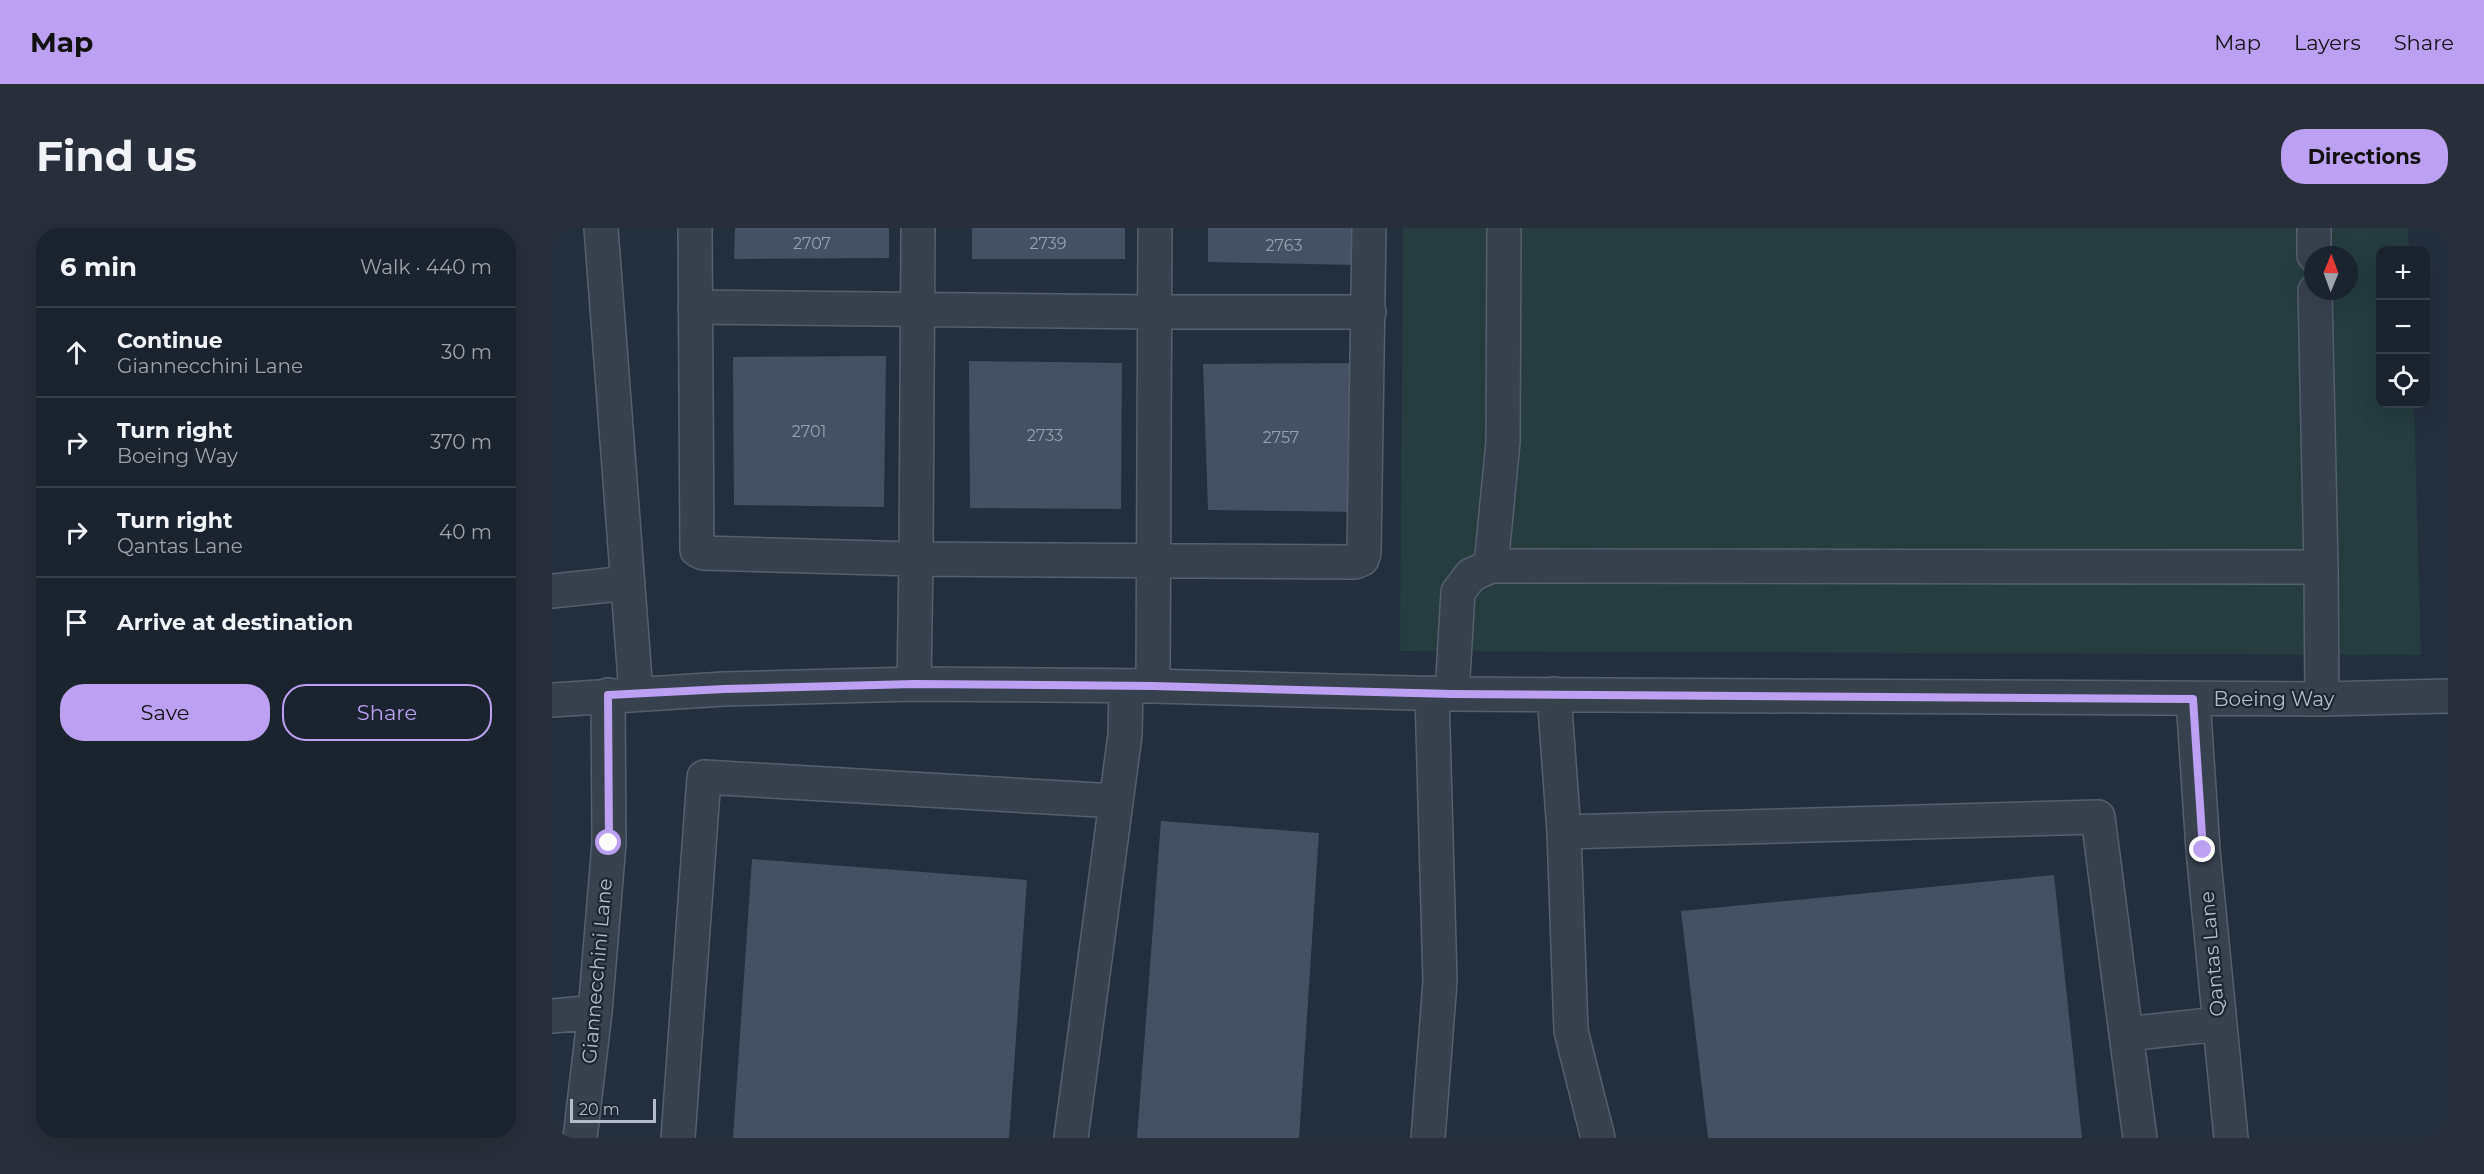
<!DOCTYPE html>
<meta charset="utf-8">
<style>
:root{--surface:#1b232e;--page:#282f3a;--text:#f1f3f6;--muted:#a0a4aa;--line:#39404a;--accent:#bca0f2}
body{margin:0;font-family:Montserrat,sans-serif;background:var(--page);color:var(--text)}
.controls{position:absolute;right:18px;top:18px;display:grid;overflow:hidden;border-radius:12px;box-shadow:0 6px 24px #0002}
.controls button{width:54px;height:54px;display:grid;place-items:center;padding:0;border:0;border-bottom:2px solid var(--line);background:var(--surface);color:var(--text);font:30px sans-serif}
.compass{position:absolute;left:1752px;top:18px;width:54px;height:54px;border-radius:50%;background:var(--surface);box-shadow:0 6px 24px #0002;rotate:1deg}
.scale{position:absolute;left:18px;bottom:15px;width:86px;box-sizing:border-box;padding-left:6px;border:3px solid #b4bcc9;border-top:0;font-size:16px;line-height:21px;white-space:nowrap;color:#b4bcc9;-webkit-text-stroke:4px #1d2633;paint-order:stroke}
.stop{position:absolute;width:18px;height:18px;margin:-14px;border:4px solid #bca0f2;border-radius:50%;background:#fff}
.stop.end{background:#bca0f2;border-color:#fff;box-shadow:0 2px 6px #0008}
.list{margin:0;padding:0;list-style:none}
h2{display:flex;justify-content:space-between;align-items:center;height:78px;margin:0;padding:0 24px;font-size:26px}
h2 small{font-size:20px;font-weight:400;color:var(--muted)}
.list li{display:grid;grid-template-columns:39px 1fr auto;gap:18px;align-items:center;box-sizing:border-box;height:90px;padding:0 24px;border-top:2px solid var(--line)}
.list b{display:block;font-size:22px;white-space:nowrap}
.list p{margin:0;font-size:20px;white-space:nowrap;color:var(--muted)}
.list em{font-size:20px;font-style:normal;color:var(--muted)}
.actions{display:flex;gap:12px;padding:18px 24px}
.actions a{flex:1;padding:14px 0;border:2px solid var(--accent);border-radius:24px;text-align:center;font-size:21px;color:var(--accent)}
.actions .main{background:var(--accent);color:#111}
.icon{flex:none;width:33px;height:33px;fill:none;stroke:currentColor;stroke-width:2;stroke-linecap:round;stroke-linejoin:round}
.map{position:relative;flex:none;width:1896px;height:910px;overflow:hidden;border-radius:24px}
header{display:flex;align-items:center;gap:36px;box-sizing:border-box;height:84px;padding:0 30px;background:var(--accent);color:#111}
header strong{font-size:28px}
nav{display:flex;gap:33px;margin-inline-start:auto;font-size:21px}
.intro{display:flex;align-items:center;justify-content:space-between;box-sizing:border-box;height:144px;padding:0 36px}
h1{margin:0;font-size:42px}
.button{padding:15px 27px;border-radius:24px;background:var(--accent);color:#111;font-size:21px;font-weight:700}
main{display:flex;gap:36px;padding:0 36px}
aside{flex:1;background:var(--surface);border-radius:24px;box-shadow:0 6px 24px #0002}
.map>svg:first-child{display:block}
</style>
<header>
<strong>Map</strong>
<nav><a>Map</a><a>Layers</a><a>Share</a></nav>
</header>
<div class="intro"><h1>Find us</h1><a class="button">Directions</a></div>
<main>
<aside>
<h2>6 min<small>Walk · 440 m</small></h2>
<ul class="list">
<li><svg class="icon" aria-label="ahead" viewBox="0 0 24 24"><path d="M12 20V5M6 11l6-6 6 6"/></svg><div><b>Continue</b><p>Giannecchini Lane</p></div><em>30 m</em></li>
<li><svg class="icon" aria-label="right" viewBox="0 0 24 24"><path d="M7 20v-9h11M14 6l5 5-5 5"/></svg><div><b>Turn right</b><p>Boeing Way</p></div><em>370 m</em></li>
<li><svg class="icon" aria-label="right" viewBox="0 0 24 24"><path d="M7 20v-9h11M14 6l5 5-5 5"/></svg><div><b>Turn right</b><p>Qantas Lane</p></div><em>40 m</em></li>
<li><svg class="icon" aria-label="arrive" viewBox="0 0 24 24"><path d="M6 21V4h12l-3 4 3 4H6"/></svg><div><b>Arrive at destination</b></div></li>
</ul>
<div class="actions"><a class="main">Save</a><a>Share</a></div>
</aside>
<div class="map">
<svg width="1896" height="910" viewBox="0 0 1896 910">
<rect width="100%" height="100%" fill="#242f3e"/>
<path fill="#263c3f" fill-rule="evenodd" d="M851 0H1856L1857 22H1828V176H1862L1869 427 848 423ZM1761 27H1797V63H1761Z"/>
<path fill="#455162" d="M183 0H337V30L182 31Z
M420 0H573V31H420Z
M656 0H807V37L656 34Z
M334 128 332 279 182 277 181 129Z
M417 133 570 135 569 281 418 280Z
M806 135 804 284 656 282 651 136Z
M609 593 767 605 747 910H585Z
M200 631 475 652 457 910H181Z
M1502 647 1530 910H1156L1129 683Z"/>
<g fill="none" stroke-linecap="round" stroke-linejoin="round">
<g stroke="#565f6c" stroke-width="36">
<path id="minor" d="M49 0 84 465
M143 0 145 322 151 325 364 331 362 456
M366 0 364 331 803 334 810 331 812 325 817 0
M1762 0V27
M1763 63 1769 339
M143 79 602 84H817
M939 338 951 214 952 0
M0 363 76 355
M601 458 603 0
M900 466 906 364 919 347 939 338 1769 339 1770 471
M1002 466 1012 604 1019 803 1046 910
M1641 471 1651 622 1679 910
M0 472 172 461 362 456 601 458 900 466 1770 471 1896 468
M1012 604 1546 589 1574 806 1667 796
M0 788 43 784
M1574 806 1588 910
M28 910 43 784 57 615 56 467
M126 910 152 549 564 573
M519 910 573 507 574 458
M876 910 888 753 880 465"/>
</g>
<use href="#minor" stroke="#38414e" stroke-width="33"/>
</g>
<g fill="none" stroke-linecap="round" stroke-linejoin="round">
<path stroke="#bca0f2" stroke-width="8" d="M57 615 56 467 172 461 362 456 601 458 900 466 1641 471 1651 622"/>
</g>
<g text-anchor="middle" dominant-baseline="central" stroke-width="4.5" stroke-linejoin="round" paint-order="stroke">
<g font-size="16" fill="#98a1af">
<text x="260" y="15">2707</text>
<text x="496" y="15">2739</text>
<text x="732" y="17">2763</text>
<text x="257" y="203">2701</text>
<text x="493" y="207">2733</text>
<text x="729" y="209">2757</text>
</g>
<g font-size="20" fill="#b4bcc9" stroke="#1d2633">
<text x="1722" y="471">Boeing Way</text>
<text transform="translate(1660 726) rotate(-95)">Qantas Lane</text>
<text transform="translate(45 743) rotate(-85)">Giannecchini Lane</text>
</g>
</g>
</svg>
<div class="controls">
<button>+</button>
<button>−</button>
<button><svg class="icon" aria-label="locate" viewBox="0 0 24 24"><circle cx="12" cy="12" r="6"/><path d="M12 2v4M12 18v4M2 12h4M18 12h4"/></svg></button>
</div>
<svg class="compass" viewBox="-18 -18 36 36"><path d="M0-13l5 13h-10z" fill="#e53935"/><path d="M0 13l5-13h-10z" fill="#a0a4aa"/></svg>
<div class="scale">20 m</div>
<div class="stop" style="left:57px;top:615px"></div>
<div class="stop end" style="left:1651px;top:622px"></div>
</div>
</main>
